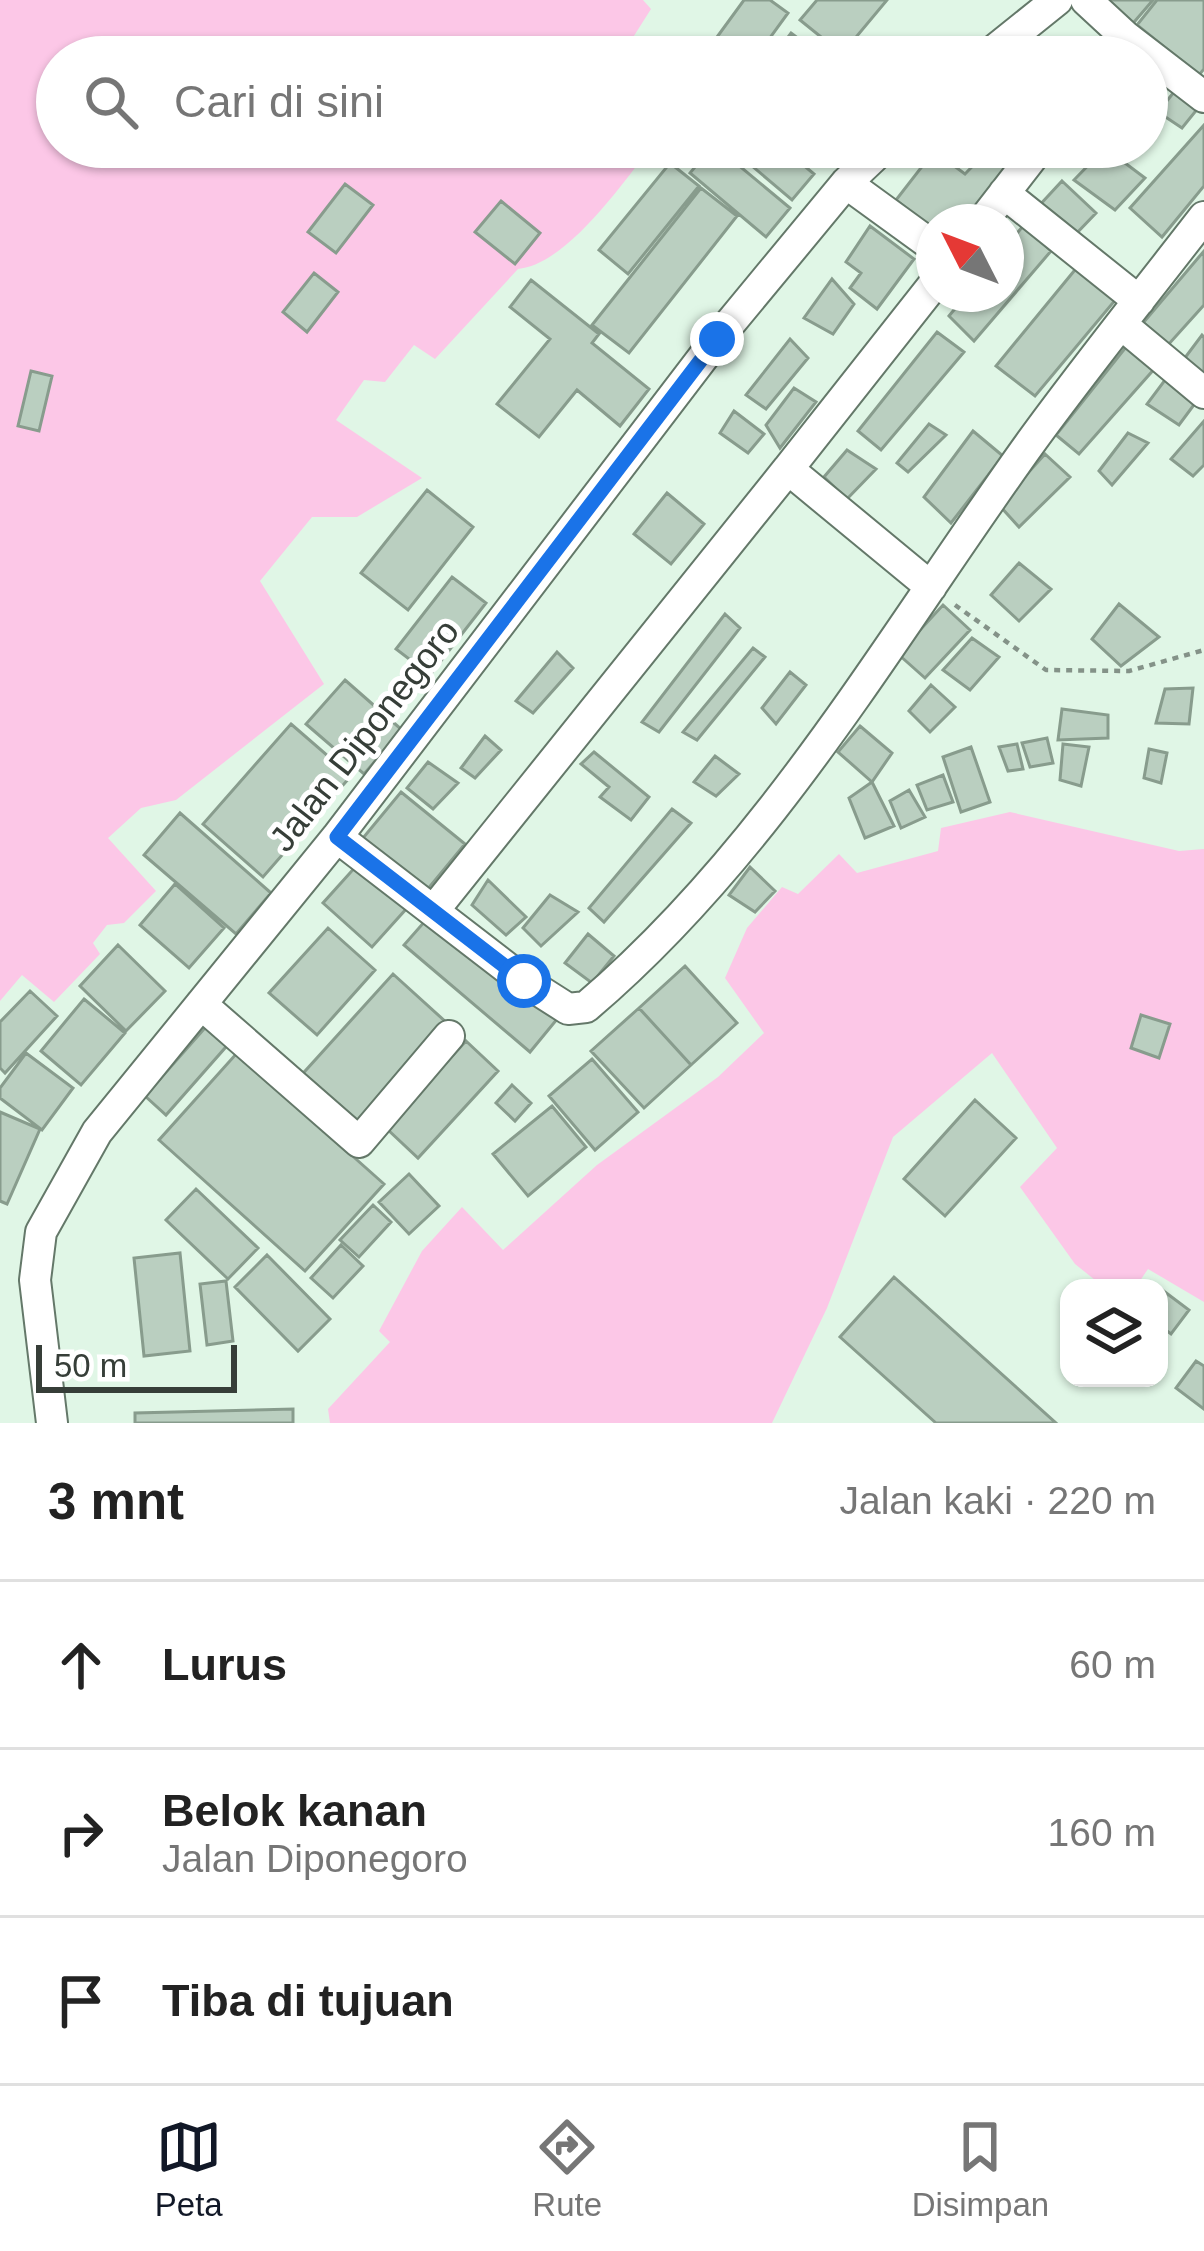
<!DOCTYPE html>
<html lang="id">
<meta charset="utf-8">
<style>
:root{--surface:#fff;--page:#f2f2f2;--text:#222;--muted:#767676;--line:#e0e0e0;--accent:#111827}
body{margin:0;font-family:Helvetica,sans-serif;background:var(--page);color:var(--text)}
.controls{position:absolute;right:36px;bottom:36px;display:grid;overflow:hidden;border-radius:24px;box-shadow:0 3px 9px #0004}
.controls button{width:108px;height:108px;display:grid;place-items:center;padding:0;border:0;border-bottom:3px solid var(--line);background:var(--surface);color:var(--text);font:60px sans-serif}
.compass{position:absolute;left:916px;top:204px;width:108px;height:108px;border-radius:50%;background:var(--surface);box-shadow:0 3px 9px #0004;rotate:312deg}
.scale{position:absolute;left:36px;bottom:30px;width:201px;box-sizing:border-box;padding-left:12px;border:6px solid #363e38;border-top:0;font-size:33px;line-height:42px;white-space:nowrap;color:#363e38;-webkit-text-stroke:9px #fff;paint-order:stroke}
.stop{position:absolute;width:36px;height:36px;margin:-27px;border:9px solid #1a73e8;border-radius:50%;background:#fff}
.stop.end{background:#1a73e8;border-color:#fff;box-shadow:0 3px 12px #0008}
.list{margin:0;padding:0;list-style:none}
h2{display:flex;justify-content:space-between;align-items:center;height:156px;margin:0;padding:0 48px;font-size:51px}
h2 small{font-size:39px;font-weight:400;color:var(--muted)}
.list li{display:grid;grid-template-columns:78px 1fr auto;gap:36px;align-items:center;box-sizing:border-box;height:168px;padding:0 48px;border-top:3px solid var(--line)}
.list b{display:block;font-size:45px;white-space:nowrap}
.list p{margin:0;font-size:39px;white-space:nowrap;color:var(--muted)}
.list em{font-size:39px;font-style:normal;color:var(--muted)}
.icon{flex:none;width:66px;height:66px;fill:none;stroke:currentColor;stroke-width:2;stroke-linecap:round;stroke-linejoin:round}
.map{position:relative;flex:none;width:1204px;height:1423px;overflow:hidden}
.search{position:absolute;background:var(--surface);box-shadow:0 3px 9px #0004;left:36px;right:36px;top:36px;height:132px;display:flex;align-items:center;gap:30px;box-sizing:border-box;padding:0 42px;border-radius:66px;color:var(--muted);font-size:45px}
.sheet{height:660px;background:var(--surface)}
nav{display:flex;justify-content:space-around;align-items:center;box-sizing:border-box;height:168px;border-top:3px solid var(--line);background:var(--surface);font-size:33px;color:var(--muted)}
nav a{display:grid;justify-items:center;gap:6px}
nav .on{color:var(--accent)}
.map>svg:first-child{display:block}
</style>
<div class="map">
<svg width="1204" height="1423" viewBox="0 0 1204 1423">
<rect width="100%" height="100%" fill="#e0f6e6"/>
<path fill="#fcc7e7" d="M0 0H643L651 9 632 39 654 57H57V147H651C622 184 567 264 518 269L435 359 414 345 385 382 364 380 336 420 422 478 357 517H312L260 581 324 684 176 800 141 808 108 838 156 891 124 923 107 925 93 943 100 954 54 1002 22 975 0 1001Z
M1010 812 1179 851 1204 849V1302L1148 1269 1135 1288H1105L1075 1264 1020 1187 1057 1148 992 1053 893 1137 827 1308 772 1423H330L328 1409 390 1342 379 1331 422 1251 462 1207 503 1250 597 1165 718 1077 764 1033 725 978 747 928 782 887 798 894 839 854 857 873 938 851 941 828Z"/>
<path fill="#bacfc0" stroke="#889c8d" stroke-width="3" d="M744 0H770L788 13 756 57H721L709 48Z
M817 0H887L842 54 800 20Z
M1109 0H1153L1129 28 1104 6Z
M1157 0H1204V69L1199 75 1137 25Z
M791 33 823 57H773Z
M1174 92 1199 107 1182 128 1158 112Z
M1204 125V186L1162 237 1130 208Z
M696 147H741L731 159 790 208 766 237 690 173 705 155Z
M744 147H782L814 174 792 200 738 154Z
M990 148 1008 164 965 222H934V231L896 200 934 151 965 174Z
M1105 148 1145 178 1115 210 1074 180Z
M670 163 699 186 628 274 599 250Z
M1062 181 1096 213 1073 237 1036 209Z
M345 184 373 205 336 253 308 232Z
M701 188 737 216 629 353 592 325Z
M501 201 540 233 515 264 475 232Z
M1024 225 1051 251 974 341 949 316 967 294H1006V246Z
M870 226 914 259 877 309 850 288 861 273 846 262Z
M1204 251V305L1168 345 1143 323Z
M1079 265 1117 298 1035 396 996 366Z
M314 273 338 292 307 332 283 312Z
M832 279 854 304 833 334 804 318Z
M531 280 599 334 592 343 649 389 620 426 577 390 539 437 497 404 550 339 510 307Z
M937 332 964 352 881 450 858 431Z
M1202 335 1204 337V376L1184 359Z
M790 339 808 358 766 409 746 395Z
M1130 342 1156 367 1079 454 1056 435Z
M31 371 52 376 39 431 18 426Z
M1168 376 1199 398 1179 425 1147 404Z
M794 388 816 402 780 448 766 425Z
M734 411 764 434 748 453 720 433Z
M1204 421V465L1193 476 1171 459Z
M929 424 946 435 908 472 897 463Z
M973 431 1003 456 951 523 924 497Z
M1128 433 1148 443 1112 485 1099 471Z
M847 450 876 469 847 499 824 477Z
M1045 454 1070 477 1019 527 999 505Z
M427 490 473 527 408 610 361 573Z
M667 493 704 524 671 564 634 534Z
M1019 563 1051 589 1019 621 991 595Z
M452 577 486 603 430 675 396 649Z
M1119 604 1159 637 1121 666 1092 639Z
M943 605 970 630 925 678 898 654Z
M725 614 740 628 659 732 642 722Z
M972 638 999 657 970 690 943 670Z
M753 648 765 657 697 740 683 732Z
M557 652 573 668 533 713 516 701Z
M790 672 806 685 776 724 762 708Z
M345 680 402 730 364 774 306 724Z
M931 685 955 707 930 732 909 711Z
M1193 688 1189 724 1156 723 1165 689Z
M1062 709 1108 715V738L1058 740Z
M291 724 351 776 263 877 203 824Z
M860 726 892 753 872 782 838 752Z
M485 736 501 750 475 778 461 768Z
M1047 738 1053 763 1030 767 1022 743Z
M1017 744 1023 769 1008 771 999 747Z
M1063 744 1089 747 1081 786 1060 780Z
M971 747 990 802 961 812 943 757Z
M1149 749 1167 753 1161 783 1144 778Z
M594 752 649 797 631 820 600 797 609 787 581 764Z
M715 756 739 774 716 796 694 782Z
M428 762 458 783 433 809 407 788Z
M943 775 953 802 927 810 917 785Z
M872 782 894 826 865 838 849 798Z
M909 790 925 817 901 828 890 801Z
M401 792 465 844 427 890 363 838Z
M672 809 691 823 604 922 589 908Z
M180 813 271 893 236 934 144 855Z
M358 864 407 908 372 947 323 903Z
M750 867 775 891 755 912 729 895Z
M488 880 526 917 506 935 472 905Z
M175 884 224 928 189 968 140 925Z
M550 895 578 912 541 946 523 928Z
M433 912 558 1018 530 1052 404 945Z
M328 928 375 970 317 1035 269 993Z
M588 934 614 956 592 983 565 963Z
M118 945 165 991 126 1031 80 986Z
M685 966 737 1023 691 1065 639 1008Z
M393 974 447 1023 351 1130 297 1080Z
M30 991 57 1016 5 1073 0 1068V1022Z
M84 999 125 1033 81 1085 41 1051Z
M639 1008 691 1065 644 1108 591 1051Z
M1141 1015 1170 1024 1159 1058 1131 1048Z
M211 1021 232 1040 166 1115 145 1096Z
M466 1041 498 1071 418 1158 386 1128Z
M26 1053 73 1088 42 1130 0 1098V1088Z
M237 1053 384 1184 305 1271 159 1140Z
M592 1059 638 1112 595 1150 549 1096Z
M512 1085 531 1103 515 1121 496 1103Z
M975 1100 1016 1138 945 1216 904 1179Z
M552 1106 586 1147 528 1196 493 1154Z
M0 1112 40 1129 7 1204 0 1201Z
M409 1174 439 1206 409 1234 379 1202Z
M196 1189 258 1248 228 1279 166 1220Z
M373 1205 391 1222 359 1257 340 1240Z
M341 1245 363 1266 333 1298 311 1278Z
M180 1253 190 1351 144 1356 134 1258Z
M267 1255 330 1319 298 1351 235 1287Z
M894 1277 1056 1423H936L840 1337Z
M226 1281 233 1341 207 1345 200 1284Z
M1157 1286 1189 1310 1171 1334 1159 1325Z
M1196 1361 1204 1366V1409L1176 1388Z
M293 1409V1423H135V1413Z"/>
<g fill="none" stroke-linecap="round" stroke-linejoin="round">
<g stroke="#647869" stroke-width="34">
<path id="minor" d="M1086 0 1126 37 1110 57
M1126 37 1204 97
M986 57 1057 0
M846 183 934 247
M1004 193 1139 301
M982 222 1040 147
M1121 324 1204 393
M931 587 788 469 934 284
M337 837 524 981 568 1009 586 1007C770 851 892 635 1031 442 1087 365 1146 292 1204 217
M434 910 788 469
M201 1004 359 1142 449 1036
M52 1423 35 1280 41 1232 97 1132 337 837 717 339 846 183 884 147"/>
</g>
<path stroke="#849288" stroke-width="4.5" stroke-dasharray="6 6" stroke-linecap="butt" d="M955 605 1046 670 1129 671 1204 650"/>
<use href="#minor" stroke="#fff" stroke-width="30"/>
</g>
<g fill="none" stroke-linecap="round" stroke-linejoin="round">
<path stroke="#1a73e8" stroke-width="15" d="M524 981 337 837 717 339"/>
</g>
<g text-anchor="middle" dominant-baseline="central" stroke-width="10" stroke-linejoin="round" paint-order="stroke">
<g font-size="36" fill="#363e38" stroke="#fff">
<text transform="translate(364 735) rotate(-52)">Jalan Diponegoro</text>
</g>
</g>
</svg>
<div class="controls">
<button><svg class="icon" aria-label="layers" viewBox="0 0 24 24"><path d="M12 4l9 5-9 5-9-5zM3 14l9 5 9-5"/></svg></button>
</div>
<svg class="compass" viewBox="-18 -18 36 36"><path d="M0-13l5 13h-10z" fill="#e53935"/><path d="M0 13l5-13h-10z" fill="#767676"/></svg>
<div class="scale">50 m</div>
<div class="stop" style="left:524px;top:981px"></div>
<div class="stop end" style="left:717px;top:339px"></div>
<div class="search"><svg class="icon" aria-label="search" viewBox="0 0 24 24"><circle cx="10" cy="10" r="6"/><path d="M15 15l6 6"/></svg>Cari di sini</div>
</div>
<section class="sheet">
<h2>3 mnt<small>Jalan kaki · 220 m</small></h2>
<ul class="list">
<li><svg class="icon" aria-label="ahead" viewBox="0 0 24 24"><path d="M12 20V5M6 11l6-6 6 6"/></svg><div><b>Lurus</b></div><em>60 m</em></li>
<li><svg class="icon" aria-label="right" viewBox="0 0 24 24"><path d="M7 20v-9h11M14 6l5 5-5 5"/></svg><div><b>Belok kanan</b><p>Jalan Diponegoro</p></div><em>160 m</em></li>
<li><svg class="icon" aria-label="arrive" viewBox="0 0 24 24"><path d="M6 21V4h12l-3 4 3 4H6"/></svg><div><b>Tiba di tujuan</b></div></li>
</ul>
</section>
<nav>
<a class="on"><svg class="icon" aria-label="map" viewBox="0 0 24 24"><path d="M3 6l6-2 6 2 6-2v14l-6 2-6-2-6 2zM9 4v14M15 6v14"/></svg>Peta</a>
<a><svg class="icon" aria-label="directions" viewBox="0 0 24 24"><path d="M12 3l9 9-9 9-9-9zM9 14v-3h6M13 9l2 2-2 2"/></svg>Rute</a>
<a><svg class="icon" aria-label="saved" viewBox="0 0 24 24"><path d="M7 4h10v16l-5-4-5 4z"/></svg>Disimpan</a>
</nav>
